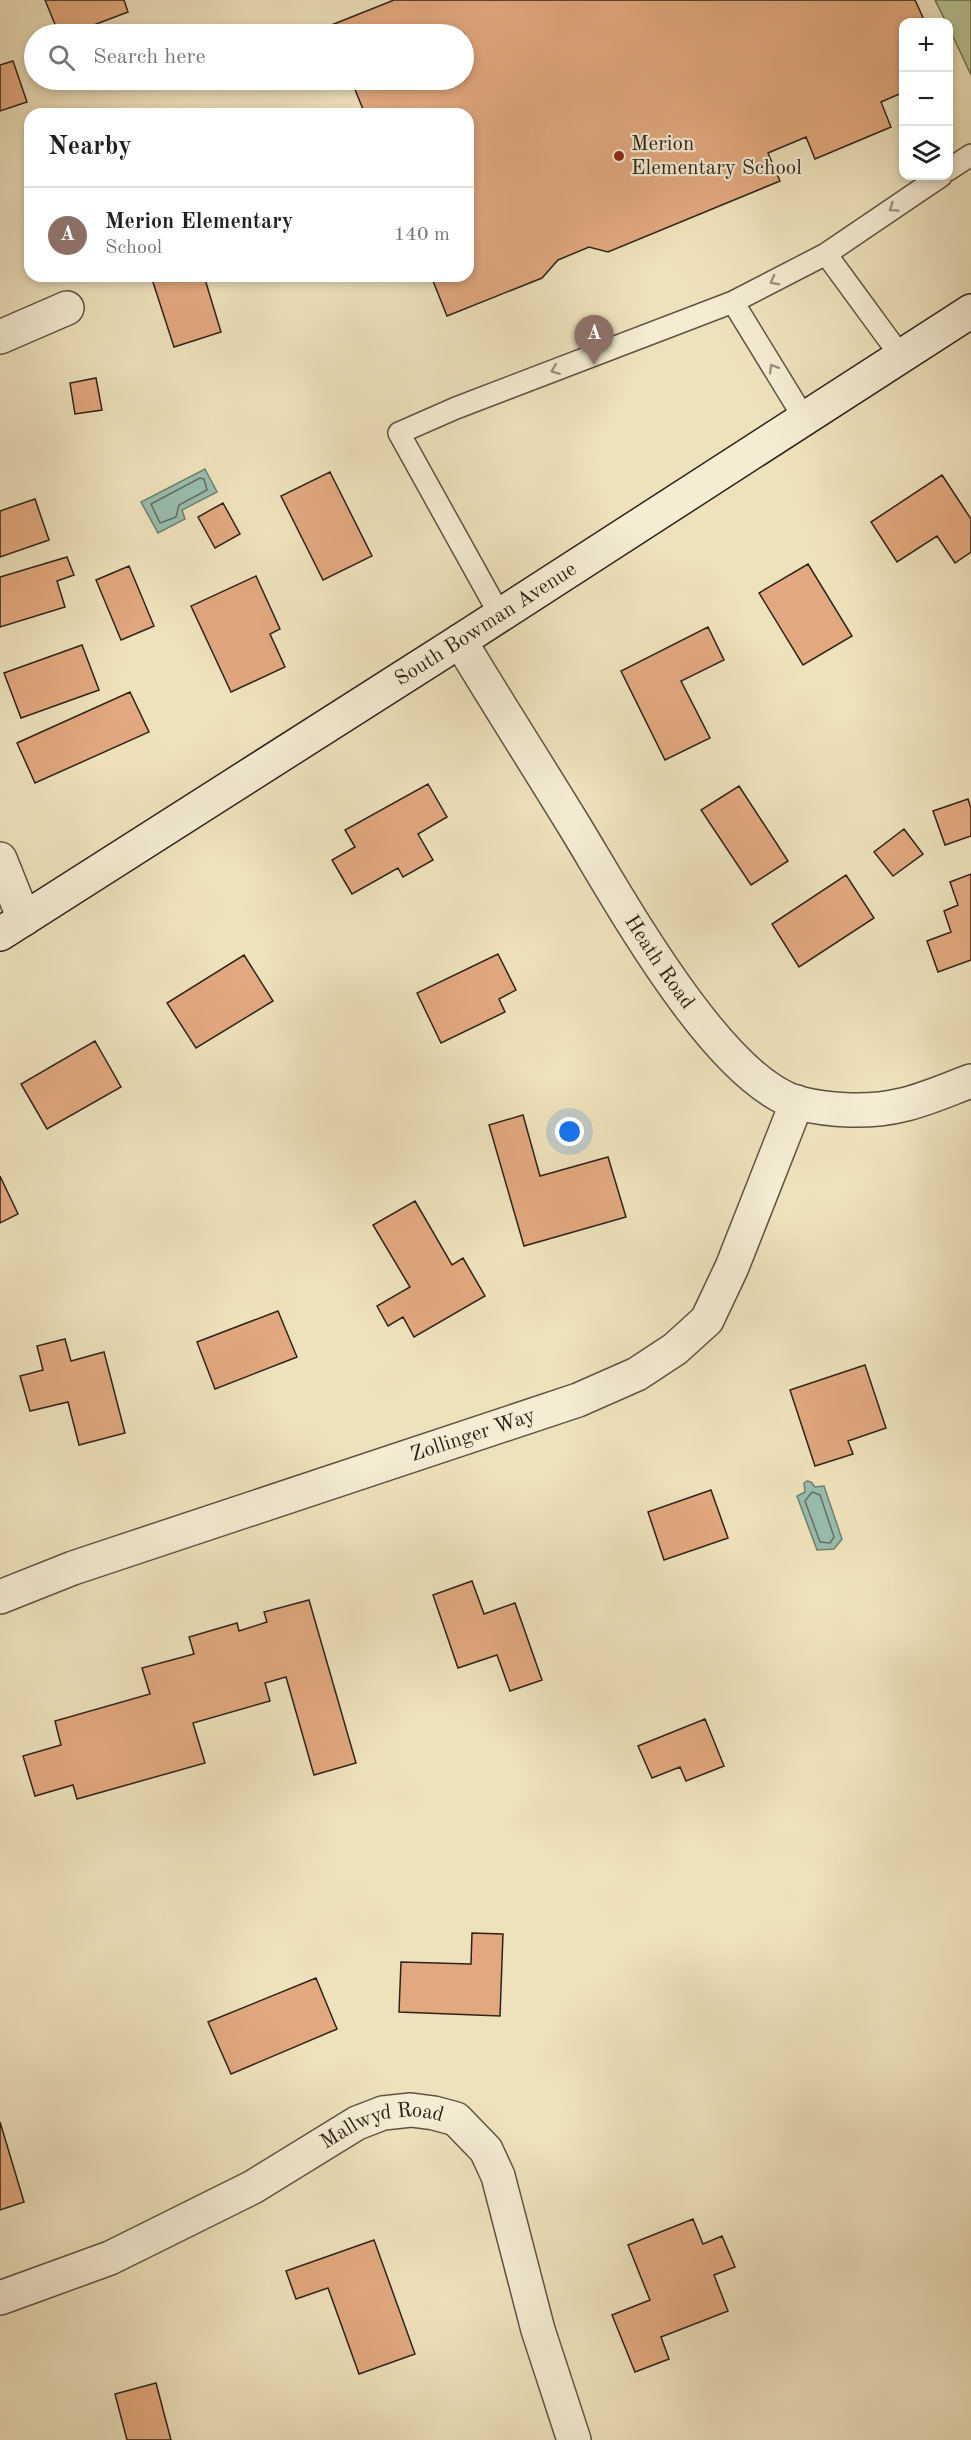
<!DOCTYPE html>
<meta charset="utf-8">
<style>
:root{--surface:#fff;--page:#f6f6f6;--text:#202124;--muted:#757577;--line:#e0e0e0;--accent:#0f766e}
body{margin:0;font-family:"Old Standard TT",serif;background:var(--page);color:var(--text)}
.controls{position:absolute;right:18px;top:18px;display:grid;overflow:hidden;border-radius:12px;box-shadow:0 3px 9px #0003}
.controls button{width:54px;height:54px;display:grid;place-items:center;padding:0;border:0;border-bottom:2px solid var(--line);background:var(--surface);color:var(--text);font:30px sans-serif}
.you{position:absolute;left:570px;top:1132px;width:21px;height:21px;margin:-15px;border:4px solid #fff;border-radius:50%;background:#1a73e8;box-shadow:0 0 0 9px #1a73e833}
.badge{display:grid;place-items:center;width:39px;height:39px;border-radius:50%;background:var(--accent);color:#fff;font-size:20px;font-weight:700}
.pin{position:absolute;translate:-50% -50px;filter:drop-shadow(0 2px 3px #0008)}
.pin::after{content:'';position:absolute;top:32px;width:21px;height:18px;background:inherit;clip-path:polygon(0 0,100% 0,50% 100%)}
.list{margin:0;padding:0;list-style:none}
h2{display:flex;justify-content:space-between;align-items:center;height:78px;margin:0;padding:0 24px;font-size:26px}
h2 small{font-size:20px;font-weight:400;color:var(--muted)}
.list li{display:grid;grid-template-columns:39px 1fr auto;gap:18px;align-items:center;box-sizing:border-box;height:96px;padding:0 24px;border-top:2px solid var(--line)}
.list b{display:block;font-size:22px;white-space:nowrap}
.list p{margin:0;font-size:20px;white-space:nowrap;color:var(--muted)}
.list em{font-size:20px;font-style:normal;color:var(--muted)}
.icon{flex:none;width:33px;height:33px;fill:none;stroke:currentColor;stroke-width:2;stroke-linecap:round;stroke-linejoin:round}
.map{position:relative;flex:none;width:971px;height:2440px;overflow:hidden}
.search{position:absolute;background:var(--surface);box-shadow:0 3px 9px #0003;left:24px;top:24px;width:450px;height:66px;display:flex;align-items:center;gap:15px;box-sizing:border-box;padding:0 21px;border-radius:33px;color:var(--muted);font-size:22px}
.panel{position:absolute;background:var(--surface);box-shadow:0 3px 9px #0003;left:24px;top:108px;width:450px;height:174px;border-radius:18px}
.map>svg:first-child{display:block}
</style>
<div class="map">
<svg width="971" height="2440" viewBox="0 0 971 2440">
<rect width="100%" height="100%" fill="#eee2bc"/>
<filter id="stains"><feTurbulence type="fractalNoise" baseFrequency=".00333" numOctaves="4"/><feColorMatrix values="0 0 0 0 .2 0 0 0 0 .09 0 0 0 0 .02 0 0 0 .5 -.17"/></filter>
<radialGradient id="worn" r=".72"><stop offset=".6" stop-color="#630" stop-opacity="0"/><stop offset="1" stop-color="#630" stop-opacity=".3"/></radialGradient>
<path fill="#b7c392" stroke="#727356" stroke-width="1.5" d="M935 0H971V75L949 28 948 22H946Z"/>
<path fill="#99beae" stroke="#6e8073" stroke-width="1.5" d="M205 469 217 492 182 510 185 519 158 533 141 502Z
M807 1481 811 1482 815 1487 824 1486 842 1539 834 1549 817 1550 797 1496 805 1492 804 1483Z"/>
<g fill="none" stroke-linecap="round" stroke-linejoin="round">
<path stroke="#647064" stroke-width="1.5" d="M200 478 204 479 207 490 179 505 176 517 160 523 151 504Z
M812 1492 820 1495 834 1537 830 1543 820 1542 805 1501Z"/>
</g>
<path fill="#e2a980" stroke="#2e231b" stroke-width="1.5" d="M45 0H124L128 12 70 34H59Z
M394 0H915L925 22H904V92L881 102 891 127 815 159 806 137 768 153 780 181 608 252 589 247 558 260 542 278 447 316 431 276H468V114H365L351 80H464V34H333L329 26Z
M13 61 27 102 0 111V65Z
M151 276H204L221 332 174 347Z
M96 378 102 410 75 414 70 383Z
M330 472 372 556 323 580 281 496Z
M942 475 971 519V552L955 563 937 536 897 562 871 522Z
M35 499 49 540 0 557V511Z
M223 503 240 534 215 548 198 517Z
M67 557 74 575 57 581 65 607 0 627V577Z
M808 564 852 636 803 665 759 593Z
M129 566 154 626 121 640 96 580Z
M256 576 280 629 270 634 285 667 231 692 191 606Z
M708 627 724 660 681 681 710 738 665 760 621 671Z
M82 645 99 690 21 718 4 673Z
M130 692 149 732 35 783 17 743Z
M428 784 447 817 418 834 433 860 403 877 398 868 352 894 332 860 355 847 345 830Z
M739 786 788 861 751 885 701 810Z
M968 799 971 808V836L945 845 933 811Z
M904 829 923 854 893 876 874 852Z
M971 874V960L938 972 927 941 951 932 944 911 958 905 950 882Z
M846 875 874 918 799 967 772 924Z
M498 954 516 990 499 999 505 1012 441 1043 417 993Z
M244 955 273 1001 196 1048 167 1003Z
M95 1041 121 1087 47 1129 21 1084Z
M523 1115 540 1176 608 1157 626 1217 524 1246 489 1125Z
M0 1176 18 1214 0 1223Z
M415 1201 452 1265 463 1258 485 1296 414 1337 403 1317 388 1326 377 1306 410 1287 373 1225Z
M278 1311 297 1357 215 1389 197 1342Z
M65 1339 71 1361 104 1352 125 1433 79 1445 68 1402 30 1411 20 1376 43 1370 37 1346Z
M865 1365 886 1428 848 1441 853 1454 815 1466 790 1390Z
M711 1490 728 1538 664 1560 648 1512Z
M472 1581 484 1614 515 1603 542 1680 510 1691 497 1655 458 1668 433 1595Z
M309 1600 356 1763 314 1775 286 1677 265 1683 270 1701 193 1723 205 1763 77 1799 73 1785 35 1796 23 1756 61 1745 55 1721 150 1694 142 1668 194 1654 189 1637 237 1623 239 1631 267 1622 264 1612Z
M705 1719 724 1766 686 1781 680 1767 652 1778 638 1746Z
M472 1933 503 1934 500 2016 399 2012 401 1962 471 1964Z
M316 1978 337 2029 231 2074 208 2022Z
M0 2122 24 2202 0 2210Z
M693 2219 703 2244 722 2236 735 2267 714 2275 728 2311 661 2337 669 2359 635 2372 612 2315 650 2300 628 2245Z
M374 2240 415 2354 359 2374 328 2288 296 2299 286 2271Z
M156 2383 171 2440H127L115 2394Z"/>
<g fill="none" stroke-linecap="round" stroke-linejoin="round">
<g stroke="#5e5343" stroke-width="24">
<path id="lane" d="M948 170 971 155
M733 302 804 418
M900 355 826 254 941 176
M500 615 399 433 456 408 733 302 826 254"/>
</g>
<g stroke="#5e5343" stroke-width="36">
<g id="street">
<path d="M0 337 67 308"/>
<path id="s1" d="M460 641C498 704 537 765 575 827 619 899 717 1079 798 1103 830 1111 870 1113 902 1105 925 1100 949 1089 971 1081"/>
<path d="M0 859 24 919"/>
<path id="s2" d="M0 1597 73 1568 578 1400 637 1374 675 1349 707 1320 732 1267 797 1102"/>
<path id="s3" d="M0 2298 110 2258 253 2187 357 2123 383 2113 411 2110 434 2113 456 2119 486 2150 498 2176 538 2330 574 2440"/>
</g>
</g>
<g stroke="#2e231b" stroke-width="36">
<g id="secondary">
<path id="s4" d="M0 934 460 641 971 311"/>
</g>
</g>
<use href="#lane" stroke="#f4ecd3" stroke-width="21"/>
<use href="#street" stroke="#f4ecd3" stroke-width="33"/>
<use href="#secondary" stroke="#f4ecd3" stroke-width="33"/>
</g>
<defs><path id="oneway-chevron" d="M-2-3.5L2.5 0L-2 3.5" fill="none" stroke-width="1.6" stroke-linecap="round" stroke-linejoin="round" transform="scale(1.5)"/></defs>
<g stroke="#9b9280">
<use href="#oneway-chevron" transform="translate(893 208) rotate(146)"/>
<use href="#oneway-chevron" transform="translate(774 281) rotate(152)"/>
<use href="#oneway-chevron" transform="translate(773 368) rotate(-121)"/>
<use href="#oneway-chevron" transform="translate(555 370) rotate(159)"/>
</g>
<circle fill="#8f2418" stroke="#f4ecd3" stroke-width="2" cx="619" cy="156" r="6"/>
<g text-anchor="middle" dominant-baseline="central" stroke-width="4.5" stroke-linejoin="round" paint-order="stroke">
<g font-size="21" fill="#2e231b" stroke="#f4ecd3" text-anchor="start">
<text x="631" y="144">Merion<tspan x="631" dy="24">Elementary School</tspan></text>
</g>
<g font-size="21" fill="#2e231b" stroke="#f4ecd3">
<text stroke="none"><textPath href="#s4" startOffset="576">South Bowman Avenue</textPath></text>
<text stroke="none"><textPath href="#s1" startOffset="378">Heath Road</textPath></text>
<text stroke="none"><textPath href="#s2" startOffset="500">Zollinger Way</textPath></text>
<text stroke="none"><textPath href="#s3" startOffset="423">Mallwyd Road</textPath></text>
</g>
</g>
<rect width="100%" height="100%" filter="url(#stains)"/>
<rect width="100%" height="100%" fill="url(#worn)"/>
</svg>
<div class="controls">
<button>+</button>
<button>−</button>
<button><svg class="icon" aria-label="layers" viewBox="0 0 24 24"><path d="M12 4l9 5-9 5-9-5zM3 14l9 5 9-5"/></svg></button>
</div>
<div class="you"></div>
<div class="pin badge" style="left:594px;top:365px;background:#8d6e63">A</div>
<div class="search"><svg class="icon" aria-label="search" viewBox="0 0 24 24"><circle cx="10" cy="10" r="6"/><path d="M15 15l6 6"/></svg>Search here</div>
<section class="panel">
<h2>Nearby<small></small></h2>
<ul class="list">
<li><span class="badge" style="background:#8d6e63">A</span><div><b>Merion Elementary</b><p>School</p></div><em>140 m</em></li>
</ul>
</section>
</div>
